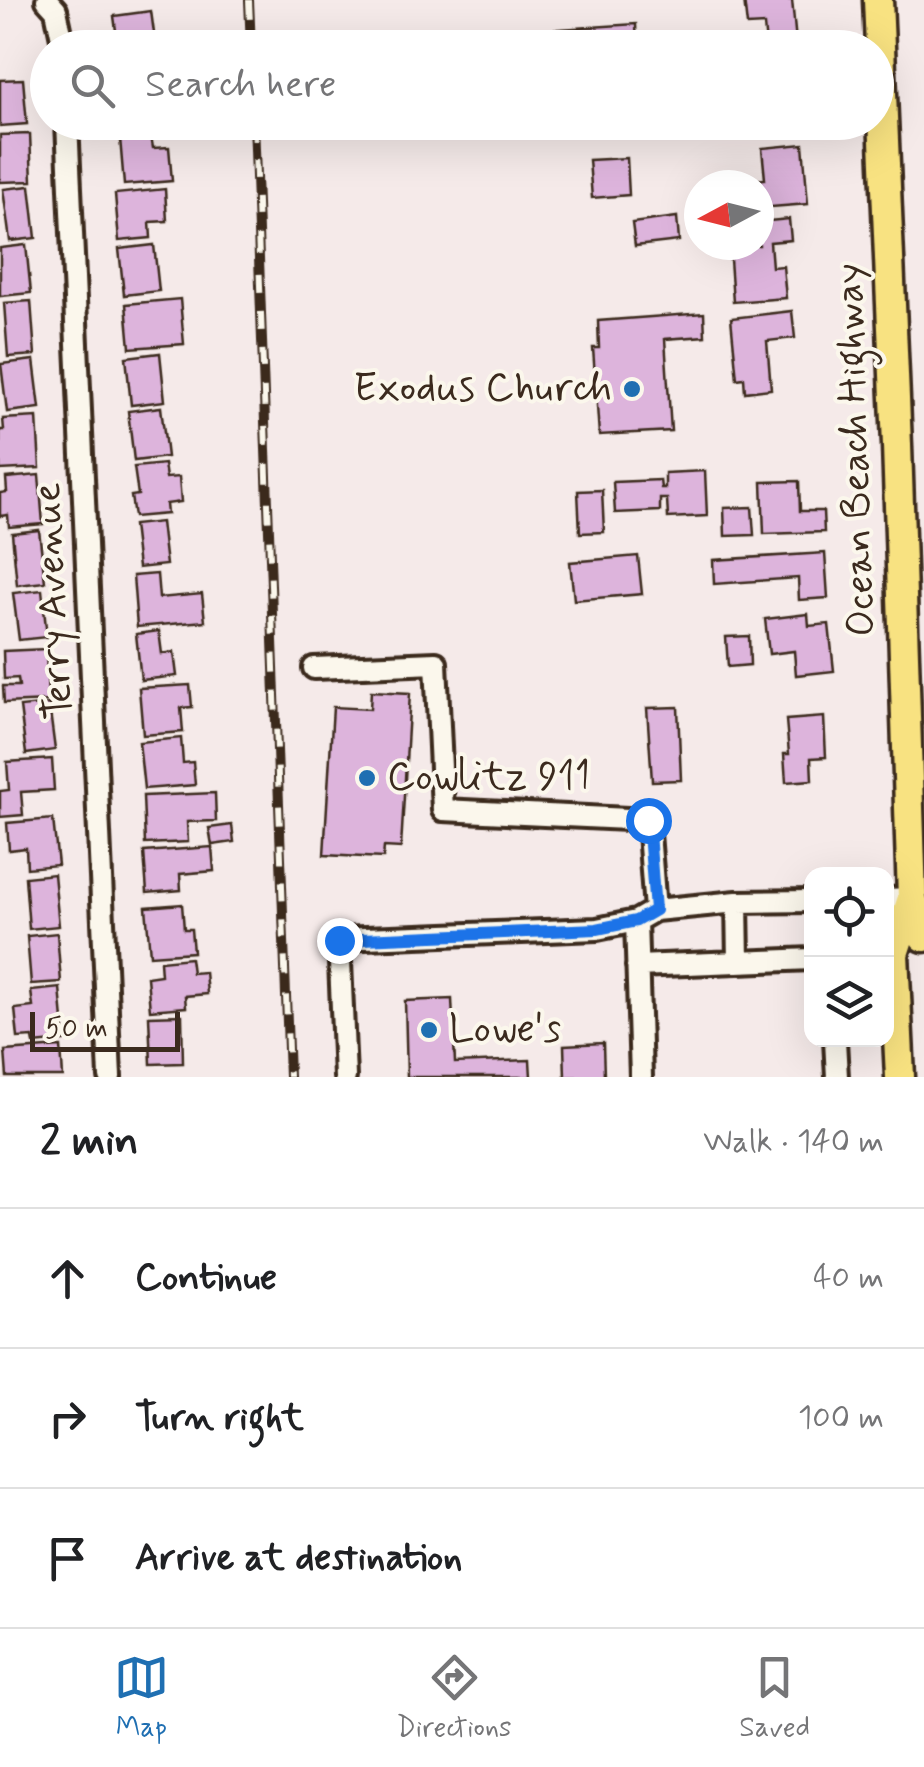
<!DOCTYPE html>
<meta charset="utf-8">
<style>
:root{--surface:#fff;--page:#f6f6f6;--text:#202124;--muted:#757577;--line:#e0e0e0;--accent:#1f6fb2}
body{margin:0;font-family:Mynerve,sans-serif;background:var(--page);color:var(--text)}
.controls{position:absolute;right:30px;bottom:30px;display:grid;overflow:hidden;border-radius:20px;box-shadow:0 10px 40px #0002}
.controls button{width:90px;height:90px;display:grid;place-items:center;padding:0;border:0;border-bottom:2px solid var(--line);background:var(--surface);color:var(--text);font:50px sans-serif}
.compass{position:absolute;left:684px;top:170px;width:90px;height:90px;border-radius:50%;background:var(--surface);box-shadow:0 10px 40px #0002;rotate:263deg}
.scale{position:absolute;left:30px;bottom:25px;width:150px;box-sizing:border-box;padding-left:10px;border:5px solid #3b2a1e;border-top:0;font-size:28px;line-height:35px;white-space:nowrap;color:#3b2a1e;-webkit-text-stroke:8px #fbf7ec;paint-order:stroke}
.stop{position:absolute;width:30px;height:30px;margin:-22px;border:8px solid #1a73e8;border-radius:50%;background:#fff}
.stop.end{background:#1a73e8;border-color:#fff;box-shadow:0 2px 10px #0008}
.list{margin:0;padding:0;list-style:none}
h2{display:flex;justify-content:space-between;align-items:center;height:130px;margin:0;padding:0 40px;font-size:42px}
h2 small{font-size:32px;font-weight:400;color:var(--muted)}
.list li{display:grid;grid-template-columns:65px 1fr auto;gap:30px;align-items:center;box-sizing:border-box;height:140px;padding:0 40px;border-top:2px solid var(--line)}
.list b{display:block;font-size:38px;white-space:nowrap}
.list em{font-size:32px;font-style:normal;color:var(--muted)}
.icon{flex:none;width:55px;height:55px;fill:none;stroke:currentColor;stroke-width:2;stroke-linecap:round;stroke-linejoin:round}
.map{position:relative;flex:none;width:924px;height:1077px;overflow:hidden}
.search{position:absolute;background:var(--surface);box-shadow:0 10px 40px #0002;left:30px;right:30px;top:30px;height:110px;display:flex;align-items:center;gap:25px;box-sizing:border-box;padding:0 35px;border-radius:55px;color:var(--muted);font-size:38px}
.sheet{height:550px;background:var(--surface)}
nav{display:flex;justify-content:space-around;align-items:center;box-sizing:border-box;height:140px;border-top:2px solid var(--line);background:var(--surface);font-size:28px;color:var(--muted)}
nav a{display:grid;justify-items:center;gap:5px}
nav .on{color:var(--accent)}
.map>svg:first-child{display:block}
</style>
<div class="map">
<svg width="924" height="1077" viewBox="0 0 924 1077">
<rect width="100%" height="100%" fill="#f5eae9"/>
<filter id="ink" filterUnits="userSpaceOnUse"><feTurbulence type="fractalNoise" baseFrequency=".01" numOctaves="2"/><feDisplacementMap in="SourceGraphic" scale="20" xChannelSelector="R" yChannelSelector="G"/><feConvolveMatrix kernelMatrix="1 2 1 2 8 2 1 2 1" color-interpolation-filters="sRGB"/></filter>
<g filter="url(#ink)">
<path fill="#ddb4dc" stroke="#3b2a1e" stroke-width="2.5" d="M744 0H792L796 42 766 45 764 25 747 26Z
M151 11 156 48H114L113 39 117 38 114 16Z
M636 24 637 48H422L421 38Z
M210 35 211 48H179L178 39Z
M23 79 27 124 0 126V80Z
M727 122H803V129L727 132Z
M30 134 32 181 0 182V135Z
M151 136 153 148 169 147 172 181 124 185 120 138Z
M803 144 808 204 759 208V185H755V180L765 179 762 148Z
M627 158 629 195 592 198 589 160Z
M30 186 36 238 10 241 3 189Z
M165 189 167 221 150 222 151 238 119 241 115 194Z
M677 217 679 241 635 246 632 223Z
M789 219 791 240 770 242 772 267 783 266 786 298 733 302 729 245H759V222Z
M26 245 31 293 0 296V248Z
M154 245 159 291 124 295 119 249Z
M180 299 184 344 130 348 126 304Z
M31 301 35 355 8 357 4 303Z
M792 311 795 338 767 341 771 389 745 392 744 378 737 379 731 318Z
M704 313 705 336 665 339 671 431 599 435 593 348H599L598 321Z
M160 353 165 401 131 405 126 357Z
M34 360 40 408 7 412 1 364Z
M161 407 167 457 134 461 128 411Z
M37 417 40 468 0 470V430H4L3 419Z
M164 464 166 478 179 477 181 502 166 504 167 514 134 517 131 496 138 495 134 467Z
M705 471 707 516 668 518 667 499H660V511L615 513 613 482 660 480 661 488H665V473Z
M39 475 43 524 9 527 8 515 0 516V493L7 492 6 478Z
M799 481 800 511H823L824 532 764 534 762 482Z
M602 490 604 532 580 533 578 491Z
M752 507 754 535 725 536 724 508Z
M161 522 166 565 138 568 133 525Z
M39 530 45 582 17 585 12 533Z
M825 553 828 598 799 600 798 578 714 584 713 560Z
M638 556 642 594 574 600 570 562Z
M157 574 159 598 202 594 205 621 137 627 133 576Z
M42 590 47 637 19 640 13 593Z
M808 614 809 626 829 624 834 671 796 675 794 651 769 654 765 619Z
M159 631 162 654 174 652 177 676 141 680 136 634Z
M749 636 750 665 728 667 726 637Z
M46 649 48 701 4 703 3 686H19L18 678 4 679 3 651Z
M190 685 192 707 181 708 183 732 143 735 139 688Z
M371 691 410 693 401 848 384 847 383 858 324 855 333 707 370 709Z
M49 704 55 750 26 754 20 707Z
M678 707 681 780 652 781 647 708Z
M824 717 826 757 811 758 812 780 786 782 784 754H789L786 720Z
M181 738 183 763 193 762 195 785 144 789 139 742Z
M52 759 54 790 21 792 23 815 0 817V791L9 790 7 762Z
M215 793 216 821 187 822 188 842 145 844 143 796Z
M53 819 58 865 27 868 26 848 9 850 7 823Z
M232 825 234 842 212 845 209 828Z
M212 847 214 871 180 874 181 890 147 893 144 852Z
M54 874 59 926 29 929 25 877Z
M182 904 184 929H191L193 952 150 955 146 907Z
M57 933 61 982 31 984 27 936Z
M190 958 192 973 205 972 207 994 185 996 186 1007 150 1010 147 977 161 975 160 961Z
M60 988 65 1041 34 1044 33 1037 18 1038 15 1009 33 1007 31 991Z
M452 999 455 1063 530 1060 531 1077H407L405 1001Z
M182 1015 183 1063 151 1064 149 1016Z
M603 1043 604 1077H565L564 1045Z
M61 1047 63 1077H7L5 1051Z"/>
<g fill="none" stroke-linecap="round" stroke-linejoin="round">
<g stroke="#3b2a1e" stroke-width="28">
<path id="minor" d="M47 0 56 10 64 48
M67 122 110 1077
M314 668 436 663 443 810 648 820 655 910
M886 899 912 898
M737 902 738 962
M636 921 641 1077
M637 966 812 959
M835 1040 837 1077
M345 1077 339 939 597 929 636 921 655 910 737 902 812 901"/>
</g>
<g stroke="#3b2a1e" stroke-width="35">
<path id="major" d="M878 0 897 445 912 898 924 937
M900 1077 894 954 912 898"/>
</g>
<use href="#minor" stroke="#fbf7ec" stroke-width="20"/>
<use href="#major" stroke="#f8e281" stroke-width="28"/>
<g stroke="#3b2a1e" stroke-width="10">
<path id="rail" d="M249 0 251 48
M254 122 289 1077"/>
</g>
<use href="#rail" stroke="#fbf7ec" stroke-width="6" stroke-dasharray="19" stroke-linecap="butt"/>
</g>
</g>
<g fill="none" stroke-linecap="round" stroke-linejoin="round" filter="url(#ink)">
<path stroke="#1a73e8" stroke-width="12" d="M339 940 597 929 636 921 655 910 648 820"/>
</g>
<g fill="#1f6fb2" stroke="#fbf7ec" stroke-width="4">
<circle cx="632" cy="389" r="10"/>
<circle cx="367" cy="778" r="10"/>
<circle cx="429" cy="1030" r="10"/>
</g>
<g text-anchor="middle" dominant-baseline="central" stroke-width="8" stroke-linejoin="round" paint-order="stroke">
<g font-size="40" fill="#3b2a1e" stroke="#fbf7ec" text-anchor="start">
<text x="612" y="389" text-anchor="end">Exodus Church</text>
<text x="387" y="778">Cowlitz 911</text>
<text x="449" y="1030">Lowe's</text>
</g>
<g font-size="40" fill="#3b2a1e" stroke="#fbf7ec">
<text transform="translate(856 450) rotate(-92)">Ocean Beach Highway</text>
<text transform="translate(54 601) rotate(-93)">Terry Avenue</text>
</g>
</g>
</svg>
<div class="controls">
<button><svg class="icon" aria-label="locate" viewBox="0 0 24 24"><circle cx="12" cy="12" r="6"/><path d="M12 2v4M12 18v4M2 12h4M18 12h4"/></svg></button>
<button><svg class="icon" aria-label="layers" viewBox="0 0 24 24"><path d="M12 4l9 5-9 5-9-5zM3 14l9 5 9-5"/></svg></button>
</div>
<svg class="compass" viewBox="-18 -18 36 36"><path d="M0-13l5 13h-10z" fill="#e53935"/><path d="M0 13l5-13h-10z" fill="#757577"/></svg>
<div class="scale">50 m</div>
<div class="stop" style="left:648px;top:820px"></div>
<div class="stop end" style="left:339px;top:940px"></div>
<div class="search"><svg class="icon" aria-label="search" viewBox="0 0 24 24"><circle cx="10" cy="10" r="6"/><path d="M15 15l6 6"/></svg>Search here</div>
</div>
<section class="sheet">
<h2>2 min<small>Walk · 140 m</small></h2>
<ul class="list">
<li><svg class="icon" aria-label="ahead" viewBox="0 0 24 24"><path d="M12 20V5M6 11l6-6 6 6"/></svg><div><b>Continue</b></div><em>40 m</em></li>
<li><svg class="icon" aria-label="right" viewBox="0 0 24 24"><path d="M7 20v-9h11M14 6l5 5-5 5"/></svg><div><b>Turn right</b></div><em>100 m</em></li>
<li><svg class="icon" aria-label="arrive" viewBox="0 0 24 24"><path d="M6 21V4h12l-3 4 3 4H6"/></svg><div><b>Arrive at destination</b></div></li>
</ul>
</section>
<nav>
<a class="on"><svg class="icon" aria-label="map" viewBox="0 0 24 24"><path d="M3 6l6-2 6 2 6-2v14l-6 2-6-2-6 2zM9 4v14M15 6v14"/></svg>Map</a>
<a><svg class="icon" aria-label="directions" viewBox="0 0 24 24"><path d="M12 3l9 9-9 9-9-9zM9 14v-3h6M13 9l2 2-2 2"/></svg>Directions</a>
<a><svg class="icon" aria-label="saved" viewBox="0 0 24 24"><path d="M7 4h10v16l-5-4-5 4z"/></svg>Saved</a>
</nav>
